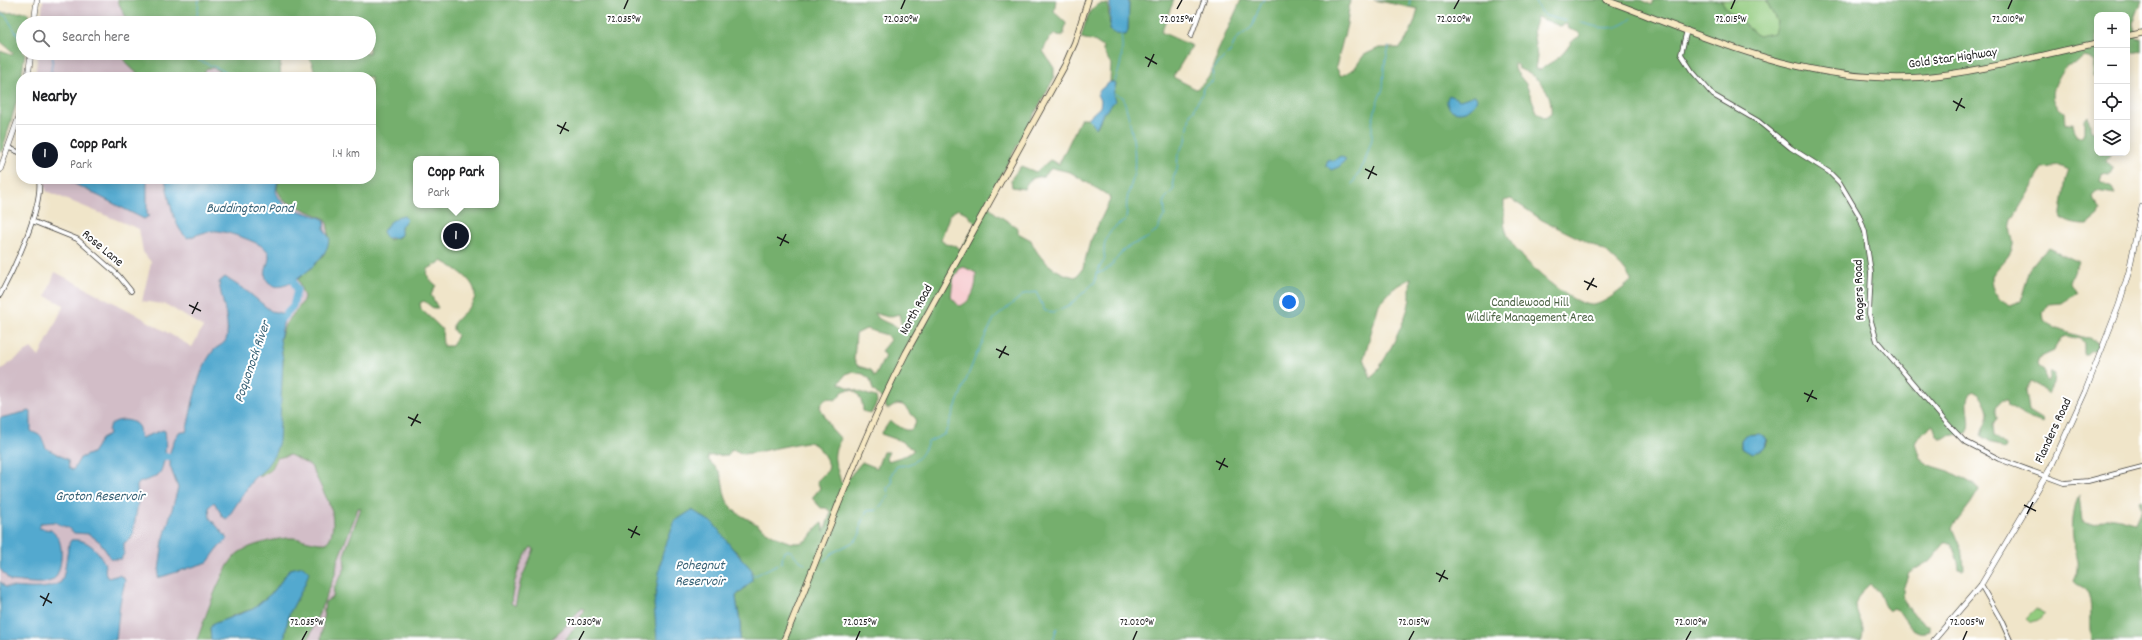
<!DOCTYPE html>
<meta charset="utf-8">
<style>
:root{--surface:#fff;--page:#f6f6f6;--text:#202124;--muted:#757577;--line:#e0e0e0;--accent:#111827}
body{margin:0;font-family:Dekko,sans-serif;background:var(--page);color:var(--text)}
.controls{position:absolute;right:12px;top:12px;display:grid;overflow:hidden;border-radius:8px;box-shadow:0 2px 10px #0003}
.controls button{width:36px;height:36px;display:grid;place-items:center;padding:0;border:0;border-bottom:1px solid var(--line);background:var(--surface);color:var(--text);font:20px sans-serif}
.you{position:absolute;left:1289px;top:302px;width:14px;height:14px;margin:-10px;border:3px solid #fff;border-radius:50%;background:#1a73e8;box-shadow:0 0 0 6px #1a73e833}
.badge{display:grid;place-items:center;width:26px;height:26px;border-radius:50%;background:var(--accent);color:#fff;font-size:13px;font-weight:700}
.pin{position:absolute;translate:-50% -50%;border:2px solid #fff;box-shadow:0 1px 4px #0006}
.popup{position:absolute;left:413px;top:156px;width:86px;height:52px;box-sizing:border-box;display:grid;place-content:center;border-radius:8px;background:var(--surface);filter:drop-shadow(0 1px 3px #0005);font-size:13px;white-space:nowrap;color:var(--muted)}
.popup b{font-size:15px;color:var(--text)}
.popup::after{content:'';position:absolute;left:50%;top:100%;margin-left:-8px;border:8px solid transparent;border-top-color:var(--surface)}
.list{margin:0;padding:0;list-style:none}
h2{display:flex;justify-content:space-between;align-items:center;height:52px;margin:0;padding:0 16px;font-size:17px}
h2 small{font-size:13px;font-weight:400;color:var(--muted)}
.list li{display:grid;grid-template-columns:26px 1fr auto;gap:12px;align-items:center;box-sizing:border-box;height:60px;padding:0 16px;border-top:1px solid var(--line)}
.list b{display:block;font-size:15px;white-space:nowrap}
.list p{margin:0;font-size:13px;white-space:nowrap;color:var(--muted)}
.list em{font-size:13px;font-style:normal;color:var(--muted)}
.icon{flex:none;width:22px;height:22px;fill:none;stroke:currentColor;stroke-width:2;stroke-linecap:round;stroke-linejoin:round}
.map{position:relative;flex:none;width:2142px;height:640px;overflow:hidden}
.search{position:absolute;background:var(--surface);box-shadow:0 2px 10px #0003;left:16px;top:16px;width:360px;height:44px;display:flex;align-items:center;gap:10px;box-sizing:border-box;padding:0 14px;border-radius:22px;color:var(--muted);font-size:15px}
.panel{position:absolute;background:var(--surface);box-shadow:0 2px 10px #0003;left:16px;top:72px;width:360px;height:112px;border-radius:16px}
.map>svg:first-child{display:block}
</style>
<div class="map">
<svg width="2142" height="640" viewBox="0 0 2142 640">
<rect width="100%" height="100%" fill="#fff"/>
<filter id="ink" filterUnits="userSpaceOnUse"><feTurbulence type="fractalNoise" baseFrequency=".025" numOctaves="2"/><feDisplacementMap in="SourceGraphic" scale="8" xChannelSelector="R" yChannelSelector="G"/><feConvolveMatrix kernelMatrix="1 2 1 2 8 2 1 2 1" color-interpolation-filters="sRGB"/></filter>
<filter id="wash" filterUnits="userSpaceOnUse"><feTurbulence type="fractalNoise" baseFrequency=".012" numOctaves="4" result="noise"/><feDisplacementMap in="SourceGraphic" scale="16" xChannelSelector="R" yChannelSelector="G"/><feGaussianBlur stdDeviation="0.9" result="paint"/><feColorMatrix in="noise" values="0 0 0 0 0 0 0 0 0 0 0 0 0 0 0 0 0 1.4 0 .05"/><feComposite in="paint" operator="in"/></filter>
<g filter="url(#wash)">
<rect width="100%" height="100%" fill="#f0e5c9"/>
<path fill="#f7cfd3" d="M964 267 976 273V277L975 288 969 300 959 306 951 298 953 279 960 268Z"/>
<path fill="#d2bdc7" d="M43 0H196L191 23H41Z
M38 53H188L207 68H214L228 77H35Z
M44 179H279L277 189 283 200 326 219 329 230 331 240 327 250 322 258 298 279 304 297 302 303 776 640H0V370L31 348 39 357 64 305 46 296 55 272 132 312 192 347 203 327 167 305 142 301 151 262 143 252 139 229 46 191Z"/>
<path fill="#92cb7e" stroke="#57744d" d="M1721 0H1766L1777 22 1775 33 1758 36 1726 8Z
M2036 608 2046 614 2038 621 2032 623 2026 618Z"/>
<path fill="#75af6d" stroke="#486644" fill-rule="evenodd" d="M117 0H1056L1054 12 1066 23 1064 34 1061 36 1055 34 1048 40 1043 51 1054 68V78L986 203 995 213 1018 228V233L1031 240C1038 259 1056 274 1076 277L1083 268 1090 242 1110 200 1109 196 1070 172 1052 168 1042 177C1033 176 1027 181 1024 189L1012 187 1011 179 1021 166 1036 172 1050 160 1059 164 1081 118H1088L1097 127 1103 114 1115 99 1113 94 1116 85 1112 81 1110 82 1111 64 1103 51V47L1094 41 1081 38C1085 25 1088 0 1108 4L1110 30 1124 35 1128 31 1129 0H1174L1161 32 1192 46 1173 77 1196 89C1208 83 1216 66 1217 53L1241 0H1350L1347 24 1336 67 1341 76 1354 69 1364 55 1379 48H1400C1409 37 1415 23 1418 9L1374 0H1640L1652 5 1654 0H1721L1726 8 1758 36 1774 33 1777 22 1766 0H2142L2133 24 2137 39 2142 38V51L2127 54V15H2097V77H2093L2094 62 2089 58 2083 57 2077 63 2066 66C2056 81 2044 99 2064 112L2065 124 2073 123 2076 136H2082L2084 132V121L2088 116 2091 130 2097 132V153H2111L2106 161 2113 169 2110 175 2102 174 2100 182 2112 188 2115 194 2096 191 2093 195 2094 201 2101 210 2099 216 2088 225C2079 225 2067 224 2061 217V213L2066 179 2069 170 2060 166 2043 168 2012 220C2008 232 2014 237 2013 245 2011 258 1998 265 1992 276 1992 288 1997 302 2010 305L2021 301 2030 269 2041 255 2049 248 2079 262 2070 281 2077 292 2062 303 2049 304 2043 313 2044 320C2057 333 2079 334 2096 342L2098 346 2095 350 2090 351 2087 354H2084V344L2080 339 2066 336 2061 338 2054 351 2039 358 2037 363 2039 368 2044 371 2045 380 2048 381 2050 372 2054 374 2053 384 2048 394 2031 381 2026 390 2029 411 2042 419 2043 423 2031 419 2008 405 2007 400H2002C1994 406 1996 410 1997 419L1993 424 1994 435 2006 446 2005 450 1981 436C1984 422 1993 418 1984 402 1981 396 1979 394 1973 391 1961 402 1975 421 1967 433L1949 436 1942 439 1937 436 1933 425 1920 435 1915 443 1920 458 1929 465 1949 471 1977 486 1979 490 1971 503 1952 528 1963 554 1964 569 1962 570 1959 569 1958 561 1951 543H1945L1931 560 1909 573 1903 589 1904 601 1912 613 1930 627V631C1913 637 1906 621 1898 610L1893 608 1888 611C1879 600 1884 594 1870 584 1839 610 1871 618 1861 640H739C743 626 737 610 736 596L752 581 739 554 732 548 657 640H565L577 625 584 609 581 608 570 622 550 640H321L325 602 333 597 334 588 345 568 344 555 361 508H358L356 514 337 562 336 572 308 640H284L289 614 305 584 290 569 274 591 253 609 234 615 210 628 211 640H197C206 616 219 574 235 556 243 546 280 537 293 538 305 539 315 544 327 543L331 536 333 525 332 512 328 501 311 466 290 455 277 458 271 470 260 477 257 473 281 383 283 361 280 339 285 325 302 303 304 297 298 279C321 259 335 252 326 219L283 200 277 189 279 179H371V77H317L308 53H369V23H302V21L289 23H115V19H120L123 23 127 19ZM1537 17 1560 26 1567 24 1569 29 1578 32 1581 36C1571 39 1570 46 1563 53 1557 61 1547 63 1541 70L1535 69 1537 57 1533 30ZM1514 63 1518 66 1517 68C1538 76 1553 90 1551 114L1545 118 1537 112 1526 84 1514 69ZM416 159H496V205H416ZM1511 199 1542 220 1605 251 1622 267 1632 280C1624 288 1602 306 1591 305 1567 304 1512 253 1506 231 1503 223 1504 210 1504 201ZM958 209 966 213 976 224 961 249 953 245 945 244 941 239 950 214ZM401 216 407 220 401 226 399 237 388 240ZM442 261C457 269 487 287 470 306 465 313 458 317 453 324V330L457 335 452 346H443L442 329 421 309 420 303 424 301 433 308H438L431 295 436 285C430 280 426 277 428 269ZM964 267 976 273C977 286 972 303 959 306L951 297 953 279 960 268ZM1411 278C1410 285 1410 290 1410 297 1409 316 1384 364 1371 379L1364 358 1379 304 1393 289ZM874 313 888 317 899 314 902 328 898 329C892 323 877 321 874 313ZM866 329 887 335 890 340 881 351 885 356 875 377 871 370 858 366 854 360 856 334ZM852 372 863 374 870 379 873 390 884 401 885 407 889 409 897 404 903 405 916 419 915 425 911 430H905L890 421 881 434 901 441 914 450 907 455 888 461 886 458 889 452H883L877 468 862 462 844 483H841C837 464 829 458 841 439L831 428 820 407 824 400 829 398 835 400C839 398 840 393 844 391 857 385 863 401 863 411L871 414 877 402 876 397C864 394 851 389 839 383L846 374ZM1756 434 1768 440 1766 446 1741 448V440L1745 435ZM806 442C818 442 824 455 829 465L828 470 817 481 820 488 812 498 821 508H826L831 512 824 532 822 523C814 527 813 538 803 542 788 547 768 532 756 524 748 518 737 515 731 507 722 497 725 485 720 473 718 468 711 464 708 460V456L729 455 730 451 734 450 743 454 752 453ZM531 547 534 549 521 580 515 606 511 603C513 583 519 563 531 547Z
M26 12 29 14 28 23H23V53H25L19 93 2 152H0V51L12 55 14 53 0 41V13Z
M120 53H288C278 60 280 67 281 77H228L214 68H207L203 73 205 77H141L126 63Z
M2079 495 2082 521C2092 528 2100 521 2110 518 2117 517 2129 522 2136 523L2142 509 2139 501 2142 500V640H2092C2089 627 2094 600 2086 590 2083 586 2077 586 2074 581 2083 563 2075 555 2073 538 2071 525 2074 507 2079 495Z"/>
<path fill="#53a9cf" stroke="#386276" d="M1110 0H1129L1128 31 1126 35 1116 34 1110 30Z
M1110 82H1114L1116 84 1113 94 1115 101 1103 114 1096 128 1088 118 1100 107 1101 100 1097 95 1100 90Z
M1449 95 1460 100 1475 95 1477 99C1468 121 1439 112 1449 95Z
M1340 156 1346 159 1339 167 1331 170 1326 165 1328 159 1334 161Z
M65 179H147V214L149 216 144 219Z
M165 179H278L276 191C277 194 279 199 282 202 290 211 313 213 325 220L324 229 330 239C328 242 328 247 326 250 320 262 287 294 272 285 257 276 273 261 268 252 264 243 228 232 218 231 208 230 197 235 188 238 174 231 168 194 165 179Z
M399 216H404L407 220 401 226V235L396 238H385L383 231 389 223Z
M459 234C465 237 470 240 468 247L463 250 455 245 449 236Z
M225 277 248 292 271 311 285 314 280 339 283 361 279 441 275 454 264 470 253 479 227 519 223 517 214 502 209 507 210 518 228 539 219 547 208 562 158 578 163 541 178 488 170 466V452L175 438 180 431 186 432C193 406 196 373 213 351 218 345 226 345 227 336 229 318 221 299 219 282Z
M29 411 31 412V431L41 436 46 448 68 460 69 468 73 470 80 458 92 453 101 439 109 435C103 420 130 415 138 426 140 429 139 434 141 438L163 430 165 431C167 439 165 468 159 474 154 479 145 480 139 483L137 486 138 503 133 533 131 539 124 543V554L121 559H111L100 542 89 534 74 533 68 528 54 522 41 523 39 528 51 530C55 534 59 537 60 543 63 552 61 577 51 581 41 586 21 581 10 581L0 569V418Z
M1760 434 1767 439 1765 447 1752 454 1741 448V440L1745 435Z
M692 510 714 524 732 548 752 570V581L736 596C737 610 743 626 739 640H657L654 604 662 555 675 521Z
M71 540C87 538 100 551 105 565 106 570 104 573 108 578L119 575 124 578 125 581 120 603 116 640H0V581L5 587C24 587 44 592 61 582 67 570 66 546 71 540Z
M303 566 309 572 305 584 289 614 284 640H211L210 628 213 624 253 609 274 591 290 569Z"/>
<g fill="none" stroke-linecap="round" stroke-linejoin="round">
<path stroke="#53a9cf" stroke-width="1" d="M1534 0 1540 11 1546 16 1565 21
M1409 6 1410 0
M0 13 6 16 23 44
M1579 22C1599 28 1616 33 1632 18
M196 23 199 0
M18 37 23 41
M51 53 53 57 51 71 55 75 61 77
M196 53 198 60 227 72 232 77
M1114 83C1121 68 1124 50 1121 34
M1352 184 1364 164 1372 139V124L1377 102 1383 89 1384 68 1389 47
M1097 273C1109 272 1115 260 1122 252 1131 242 1145 242 1154 233 1160 228 1160 221 1165 215L1164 200 1174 189 1173 178 1177 170 1178 154 1186 141 1190 114 1194 110 1196 104 1202 95 1203 88 1214 81 1212 71 1225 56 1230 52 1236 39 1252 27 1261 3 1264 0
M824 561 832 553 855 541 860 534 861 523 867 511 877 510 889 496 887 488 892 483 891 475 897 466C914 465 921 459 928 442L945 434 976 355 994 319 1024 294 1036 292 1045 311 1054 312 1071 304 1095 282 1096 273 1105 259C1101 242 1109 228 1125 221 1128 213 1126 208 1127 200 1128 191 1133 182 1134 173 1137 148 1130 120 1123 97L1112 93
M752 575H756L782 562 783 553 788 550 792 552 797 558 805 564
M1053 640 1057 628"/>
<path stroke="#53a9cf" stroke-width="7" d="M278 323 293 306 297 290 290 273
M156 457 179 456"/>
</g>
</g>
<g filter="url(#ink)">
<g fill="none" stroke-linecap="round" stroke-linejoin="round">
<g stroke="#3c3a36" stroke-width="5.5">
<path id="minor" d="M1687 30 1681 54 1692 71 1713 95 1758 121 1791 148 1829 172 1840 183 1859 215 1865 232 1871 272 1869 314 1877 341 1945 421 1964 441 1999 459 2064 483 2088 481 2142 467
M1191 36 1204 0
M9 148 21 153
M32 221 77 239 118 275 131 291
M0 295C14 269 43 208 39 179
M1981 585 2001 620 2010 640"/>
</g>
<g stroke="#3c3a36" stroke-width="6">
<path id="tertiary" d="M34 23 37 0
M28 77 31 53
M0 170 21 111
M1934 640 1981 585 2051 467 2085 392 2119 305 2129 271 2142 207"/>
</g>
<g stroke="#3c3a36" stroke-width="7">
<path id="secondary" d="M1606 0C1713 40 1807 85 1924 77 1982 72 2040 55 2097 43
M2127 36 2142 33
M784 640C824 544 858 446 906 353L1065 65 1075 42 1088 0"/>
</g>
<use href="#minor" stroke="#fff" stroke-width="4"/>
<use href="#tertiary" stroke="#fff" stroke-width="5"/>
<use href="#secondary" stroke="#f7e9c3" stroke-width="5.5"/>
</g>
</g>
<path fill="none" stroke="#1c1c1c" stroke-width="1.5" d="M624 9 628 0M901 9 905 0M1177 9 1182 0M1454 9 1459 0M1731 9 1735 0M2008 9 2012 0M1145 57 1157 64M1148 67 1154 54M1953 101 1965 108M1956 111 1962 98M557 125 569 131M560 134 566 122M1365 169 1377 175M1368 179 1374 166M777 237 789 243M780 246 786 234M1584 281 1597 287M1587 290 1594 278M189 305 201 311M192 314 198 302M996 349 1009 355M999 358 1006 346M1804 393 1817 399M1807 402 1813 390M408 417 421 423M411 426 418 414M1216 461 1228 467M1219 470 1225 458M2024 505 2036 511M2027 514 2033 502M628 529 640 535M631 538 637 526M1436 573 1448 579M1439 582 1445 570M40 596 52 603M43 606 49 593M302 640 307 631M579 640 584 631M856 640 860 631M1133 640 1137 631M1409 640 1414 631M1686 640 1691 631M1963 640 1967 631"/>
<g text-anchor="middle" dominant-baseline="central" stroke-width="4" stroke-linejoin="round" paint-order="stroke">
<g font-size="13" fill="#1c1c1c" stroke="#fff">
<text transform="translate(1953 59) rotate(-8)">Gold Star Highway</text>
<text transform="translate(102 249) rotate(40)">Rose Lane</text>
<text transform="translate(1860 290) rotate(-92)">Rogers Road</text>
<text transform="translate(917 310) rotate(-61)">North Road</text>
<text transform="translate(2054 431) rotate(-65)">Flanders Road</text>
</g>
<g font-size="13" fill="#4b6243" stroke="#fff">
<text x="1530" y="303">Candlewood Hill<tspan x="1530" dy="15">Wildlife Management Area</tspan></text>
</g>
<g font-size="14" font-style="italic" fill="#386276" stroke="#fff">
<text x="250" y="209">Buddington Pond</text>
<text transform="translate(253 362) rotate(-71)">Poquonock River</text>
<text x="100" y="497">Groton Reservoir</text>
<text x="700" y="566">Pohegnut<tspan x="700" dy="16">Reservoir</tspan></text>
</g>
</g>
<g font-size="10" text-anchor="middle" fill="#1c1c1c" stroke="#fff" stroke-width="4" stroke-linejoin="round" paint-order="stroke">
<text x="624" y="22">72.035°W</text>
<text x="901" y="22">72.030°W</text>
<text x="1177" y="22">72.025°W</text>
<text x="1454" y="22">72.020°W</text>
<text x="1731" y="22">72.015°W</text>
<text x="2008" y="22">72.010°W</text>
<text x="307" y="625">72.035°W</text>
<text x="584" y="625">72.030°W</text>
<text x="860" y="625">72.025°W</text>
<text x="1137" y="625">72.020°W</text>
<text x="1414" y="625">72.015°W</text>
<text x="1691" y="625">72.010°W</text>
<text x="1967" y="625">72.005°W</text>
</g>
</svg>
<div class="controls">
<button>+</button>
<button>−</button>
<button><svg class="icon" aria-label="locate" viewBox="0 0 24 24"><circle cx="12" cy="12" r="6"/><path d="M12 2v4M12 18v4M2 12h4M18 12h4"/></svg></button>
<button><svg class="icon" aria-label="layers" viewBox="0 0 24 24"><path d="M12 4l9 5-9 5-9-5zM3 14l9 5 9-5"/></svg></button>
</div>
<div class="you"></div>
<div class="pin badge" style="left:456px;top:236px">1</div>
<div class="popup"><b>Copp Park</b>Park</div>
<div class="search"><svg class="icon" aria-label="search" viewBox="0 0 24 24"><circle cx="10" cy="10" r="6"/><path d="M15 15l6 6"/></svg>Search here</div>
<section class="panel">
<h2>Nearby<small></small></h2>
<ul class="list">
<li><span class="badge">1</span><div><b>Copp Park</b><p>Park</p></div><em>1.4 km</em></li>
</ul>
</section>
</div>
